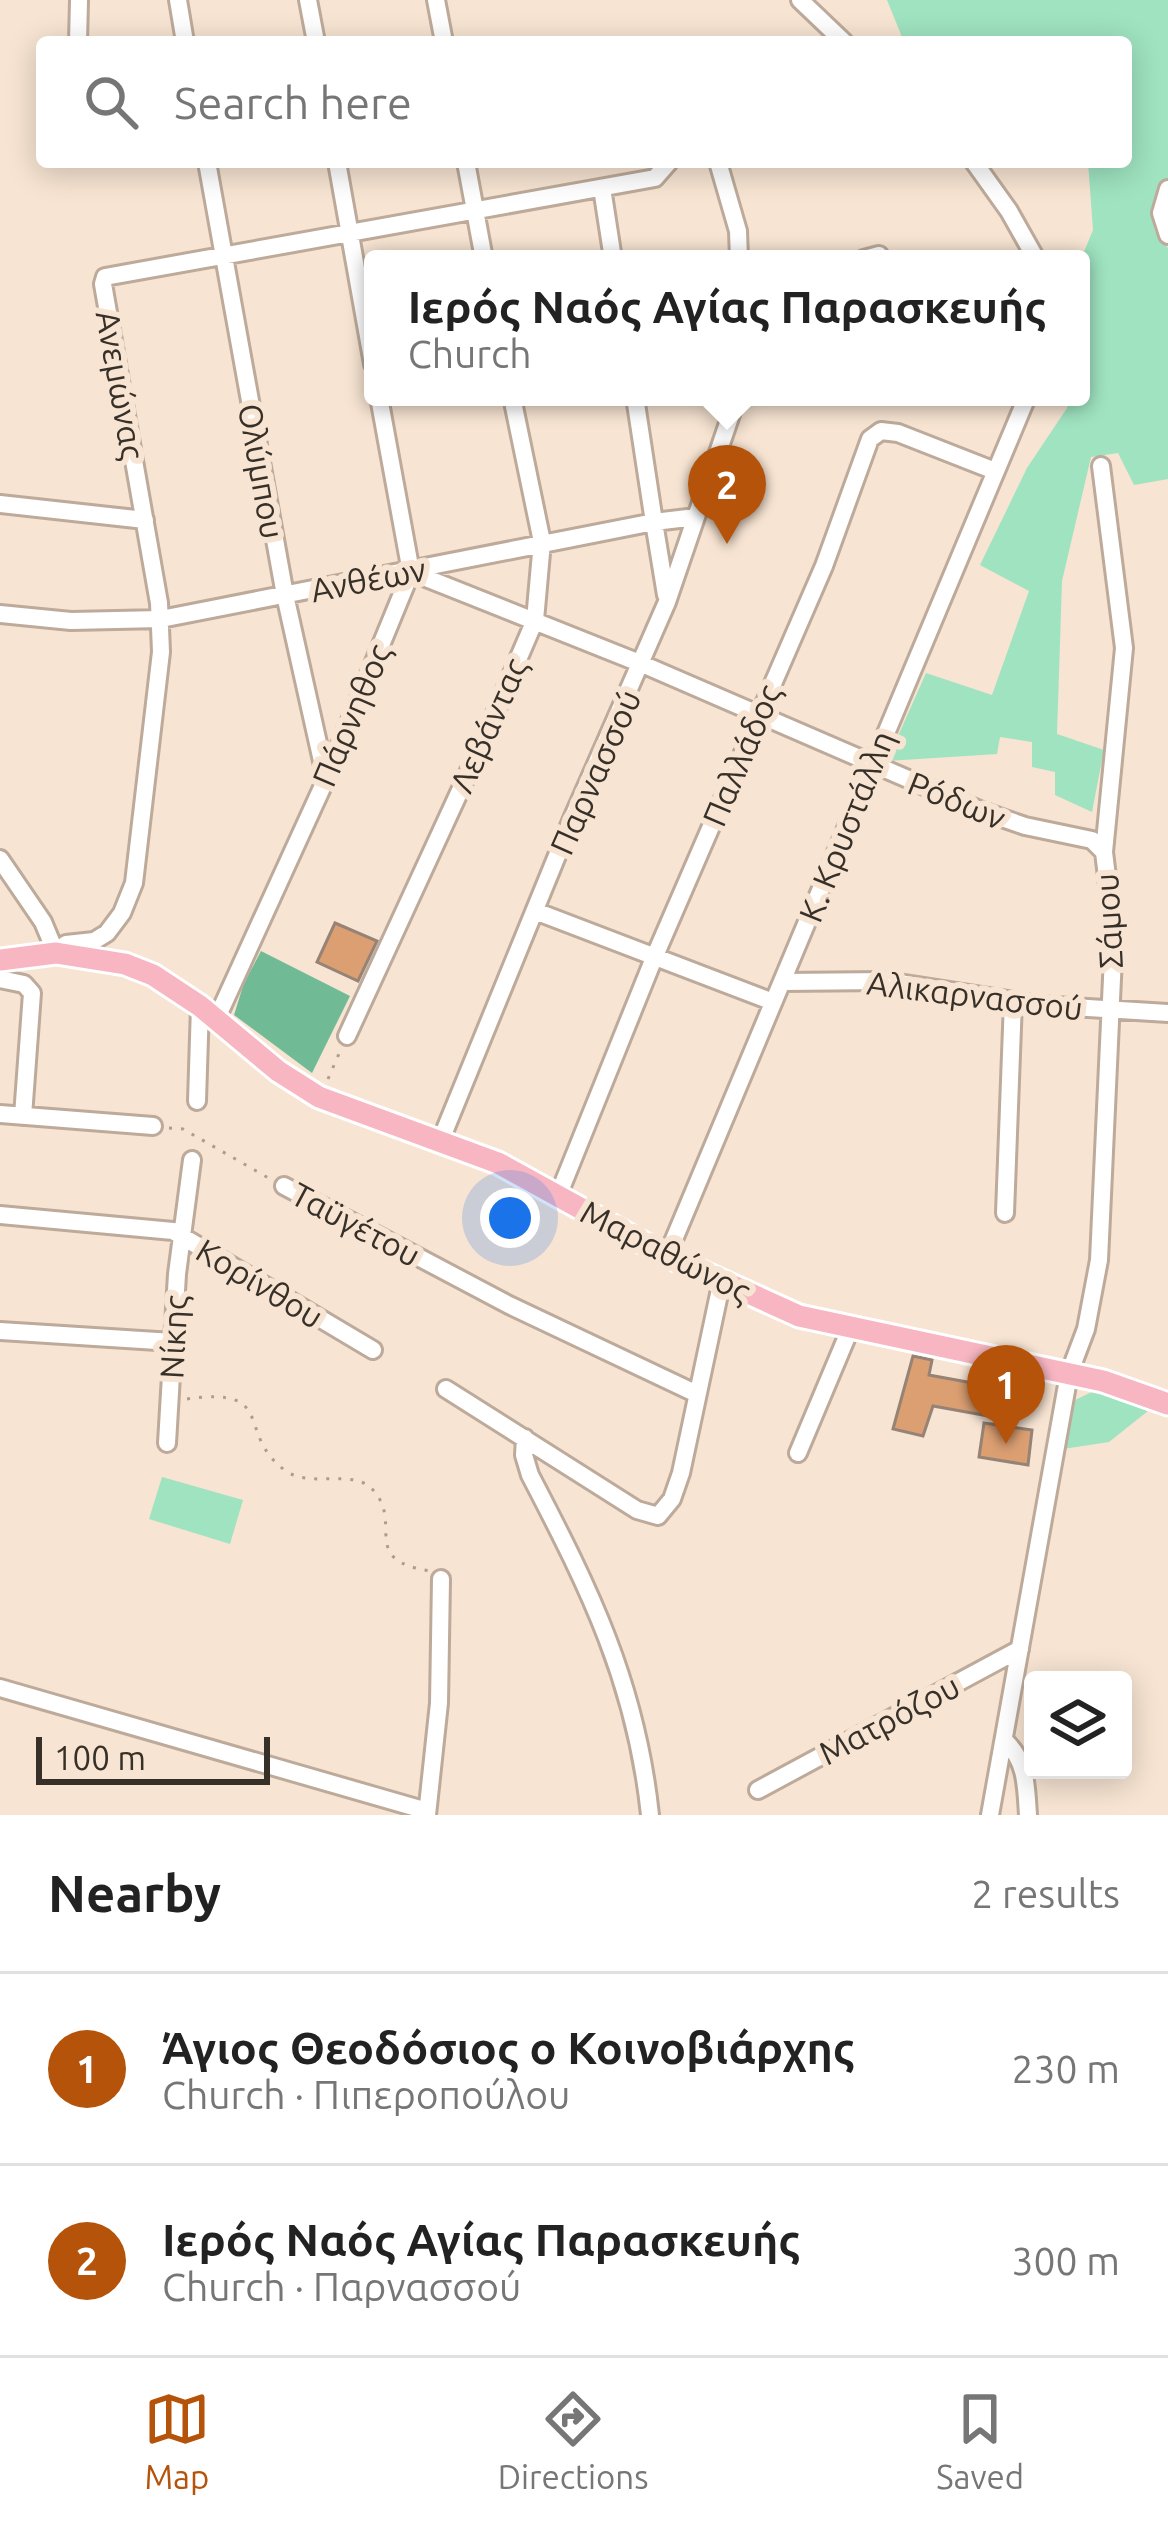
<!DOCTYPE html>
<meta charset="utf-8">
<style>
:root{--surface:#fff;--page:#f6f6f6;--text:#222;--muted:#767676;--line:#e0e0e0;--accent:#b45309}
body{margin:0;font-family:Ubuntu,sans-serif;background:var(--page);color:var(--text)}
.controls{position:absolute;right:36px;bottom:36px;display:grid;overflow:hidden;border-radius:12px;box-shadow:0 6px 30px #0003}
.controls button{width:108px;height:108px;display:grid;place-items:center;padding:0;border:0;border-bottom:3px solid var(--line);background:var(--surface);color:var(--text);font:60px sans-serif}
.scale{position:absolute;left:36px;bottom:30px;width:234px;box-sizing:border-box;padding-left:12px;border:6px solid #373029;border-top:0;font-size:33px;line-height:42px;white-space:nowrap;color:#373029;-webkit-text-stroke:9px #f7e4d2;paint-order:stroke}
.you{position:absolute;left:510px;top:1218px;width:42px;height:42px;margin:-30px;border:9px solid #fff;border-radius:50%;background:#1a73e8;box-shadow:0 0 0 18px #1a73e833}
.badge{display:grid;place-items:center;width:78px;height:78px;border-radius:50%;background:var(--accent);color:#fff;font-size:39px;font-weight:700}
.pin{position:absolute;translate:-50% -99px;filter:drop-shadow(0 3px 6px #0008)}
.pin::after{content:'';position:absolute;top:63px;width:42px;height:36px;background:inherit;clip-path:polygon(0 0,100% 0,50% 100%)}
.popup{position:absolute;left:364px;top:250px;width:726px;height:156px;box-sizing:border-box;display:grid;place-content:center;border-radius:12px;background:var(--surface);filter:drop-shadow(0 3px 9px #0005);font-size:39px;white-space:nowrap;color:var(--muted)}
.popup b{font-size:45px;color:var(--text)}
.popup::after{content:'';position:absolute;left:50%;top:100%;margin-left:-24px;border:24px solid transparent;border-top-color:var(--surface)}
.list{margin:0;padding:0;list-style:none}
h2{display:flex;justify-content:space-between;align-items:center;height:156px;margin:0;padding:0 48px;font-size:51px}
h2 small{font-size:39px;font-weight:400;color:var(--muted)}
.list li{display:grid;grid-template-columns:78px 1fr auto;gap:36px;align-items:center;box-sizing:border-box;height:192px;padding:0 48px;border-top:3px solid var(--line)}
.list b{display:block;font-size:45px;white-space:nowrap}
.list p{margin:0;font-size:39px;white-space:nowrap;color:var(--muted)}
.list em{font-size:39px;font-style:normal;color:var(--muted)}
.icon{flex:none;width:66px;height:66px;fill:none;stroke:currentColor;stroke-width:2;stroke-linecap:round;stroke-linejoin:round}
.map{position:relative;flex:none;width:1168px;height:1815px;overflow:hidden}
.search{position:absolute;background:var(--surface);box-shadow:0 6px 30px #0003;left:36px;right:36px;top:36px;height:132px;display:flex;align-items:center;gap:30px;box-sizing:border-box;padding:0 42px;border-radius:12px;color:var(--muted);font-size:45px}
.sheet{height:540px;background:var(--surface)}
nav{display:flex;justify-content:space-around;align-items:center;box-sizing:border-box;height:168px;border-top:3px solid var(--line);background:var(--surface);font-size:33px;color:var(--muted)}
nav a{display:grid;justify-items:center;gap:6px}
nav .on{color:var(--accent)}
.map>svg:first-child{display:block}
</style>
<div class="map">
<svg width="1168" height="1815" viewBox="0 0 1168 1815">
<rect width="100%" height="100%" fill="#f7e4d2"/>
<path fill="#9fe3c0" d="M887 0H1168V182L1152 210 1155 231 1168 248V479L1134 485 1118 453 1091 457 1062 581 1057 734 1104 750 1092 812 1055 795V772L1032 767V742L1000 737 997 754 887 761 926 673 992 695 1029 591 980 565 1027 468 1067 408 1070 397H1081L1084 309 1081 259 1093 230 1088 162H1126V42H904Z
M1094 1391 1148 1411 1109 1442 1063 1449 1073 1401Z
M162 1477 243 1500 230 1544 149 1519Z"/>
<path fill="#70bb96" d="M261 951 350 996 312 1073 234 1015 244 983Z"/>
<path fill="#db9f72" stroke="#968375" stroke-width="3" d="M335 923 377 941 358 981 317 962Z
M913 1356 932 1360 929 1375 1000 1388 994 1417 933 1406 923 1436 893 1429Z
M984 1423 1032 1430 1028 1465 979 1457Z"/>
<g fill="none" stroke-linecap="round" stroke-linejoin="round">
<g stroke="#bdaa9a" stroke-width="22">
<path id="minor" d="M178 0 185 42
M308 0 316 42
M436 0 444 42
M800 0 844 42
M78 42 79 0
M207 162 285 595 326 779
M337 162 373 364
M466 162 484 259
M718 162 738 231 739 259
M974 162 1009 211 1036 259
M602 188 613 259
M1168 189 1161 213 1168 235
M864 259 879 255
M635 397 654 522 696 517
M0 504 145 520
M411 572 642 664 982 811 1025 826 1092 840 1104 852
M0 614 71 621 161 619 654 522 666 595
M0 859 43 922 56 953 66 944 94 941 107 933 122 913 134 883 161 652 159 603 103 284 105 277 655 178 669 162
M535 911 773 1002
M0 979 24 984 32 993 23 1116
M782 982 886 981 1040 1005 1168 1013
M216 1020 326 779 411 572 379 397
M347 1036 487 732 535 620 542 542 512 397
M197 1101 200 1006
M0 1114 153 1126
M440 1142 572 819 667 602 737 397
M284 1186 509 1305 697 1394
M558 1196 654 958 824 566 870 439 881 431 898 433 995 471
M1005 1213 1013 1001
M0 1215 173 1231 373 1350
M667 1256 1027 397
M0 1331 173 1342
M446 1389 637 1510 658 1516 672 1499 681 1473 722 1280
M525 1438 524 1455 530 1475C590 1590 636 1683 650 1815
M167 1443 177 1274 192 1160
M798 1453 851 1327
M0 1688 427 1811
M1006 1742C1027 1762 1026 1787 1028 1815
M758 1790 1020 1649
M427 1815 439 1703 441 1579
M990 1815 1069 1374 1086 1329 1099 1260 1114 935 1104 852 1124 648 1101 466"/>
</g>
<g stroke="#fff" stroke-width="27">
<path id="major" d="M0 960 56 953 125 964 153 975 200 1006 278 1071 319 1097 498 1163 667 1256 799 1316 1103 1381 1168 1404"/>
</g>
<path stroke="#ab9d8f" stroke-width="3" stroke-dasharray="3 9" stroke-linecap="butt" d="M328 1079 341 1049
M169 1128 183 1129 272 1180
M187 1399C279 1386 234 1434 286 1471 312 1489 354 1467 374 1491 403 1525 359 1560 430 1571"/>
<use href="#minor" stroke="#fff" stroke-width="16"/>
<use href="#major" stroke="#f7b6c2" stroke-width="21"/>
</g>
<g text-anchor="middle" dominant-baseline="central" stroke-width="12" stroke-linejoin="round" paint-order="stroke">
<g font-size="33" fill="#373029" stroke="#f7e4d2">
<text transform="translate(121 385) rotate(80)">Ανεμώνας</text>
<text transform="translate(262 471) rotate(80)">Ολύμπου</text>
<text transform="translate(368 579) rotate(-11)">Ανθέων</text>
<text transform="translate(351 715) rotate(-67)">Πάρνηθος</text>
<text transform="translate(488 725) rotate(-66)">Λεβάντας</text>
<text transform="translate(741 755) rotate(-67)">Παλλάδος</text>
<text transform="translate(595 772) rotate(-66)">Παρνασσού</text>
<text transform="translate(957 800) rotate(22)">Ρόδων</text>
<text transform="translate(846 826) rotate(-68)">Κ. Κρυστάλλη</text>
<text transform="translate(1108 921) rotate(-93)">Σάμου</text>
<text transform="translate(975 995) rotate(7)">Αλικαρνασσού</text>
<text transform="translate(356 1224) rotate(28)">Ταϋγέτου</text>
<text transform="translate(666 1251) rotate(27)">Μαραθώνος</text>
<text transform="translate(260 1283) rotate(31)">Κορίνθου</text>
<text transform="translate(173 1337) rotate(-87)">Νίκης</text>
<text transform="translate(889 1719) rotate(-28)">Ματρόζου</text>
</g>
</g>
</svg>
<div class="controls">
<button><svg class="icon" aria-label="layers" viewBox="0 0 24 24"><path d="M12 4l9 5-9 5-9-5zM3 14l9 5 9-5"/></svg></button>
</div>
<div class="scale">100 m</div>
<div class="you"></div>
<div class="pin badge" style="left:1006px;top:1444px">1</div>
<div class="pin badge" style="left:727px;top:544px">2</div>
<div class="popup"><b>Ιερός Ναός Αγίας Παρασκευής</b>Church</div>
<div class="search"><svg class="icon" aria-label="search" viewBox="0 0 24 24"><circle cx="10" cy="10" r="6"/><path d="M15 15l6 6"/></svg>Search here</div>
</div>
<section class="sheet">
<h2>Nearby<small>2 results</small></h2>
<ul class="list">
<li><span class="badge">1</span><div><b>Άγιος Θεοδόσιος ο Κοινοβιάρχης</b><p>Church · Πιπεροπούλου</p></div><em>230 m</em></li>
<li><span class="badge">2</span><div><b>Ιερός Ναός Αγίας Παρασκευής</b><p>Church · Παρνασσού</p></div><em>300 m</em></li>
</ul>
</section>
<nav>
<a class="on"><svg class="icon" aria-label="map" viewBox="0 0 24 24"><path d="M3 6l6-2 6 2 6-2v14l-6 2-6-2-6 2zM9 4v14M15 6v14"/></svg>Map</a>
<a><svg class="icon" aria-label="directions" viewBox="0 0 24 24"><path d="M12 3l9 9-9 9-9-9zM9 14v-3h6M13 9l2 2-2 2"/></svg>Directions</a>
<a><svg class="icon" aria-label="saved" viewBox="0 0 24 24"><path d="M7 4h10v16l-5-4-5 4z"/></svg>Saved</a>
</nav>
